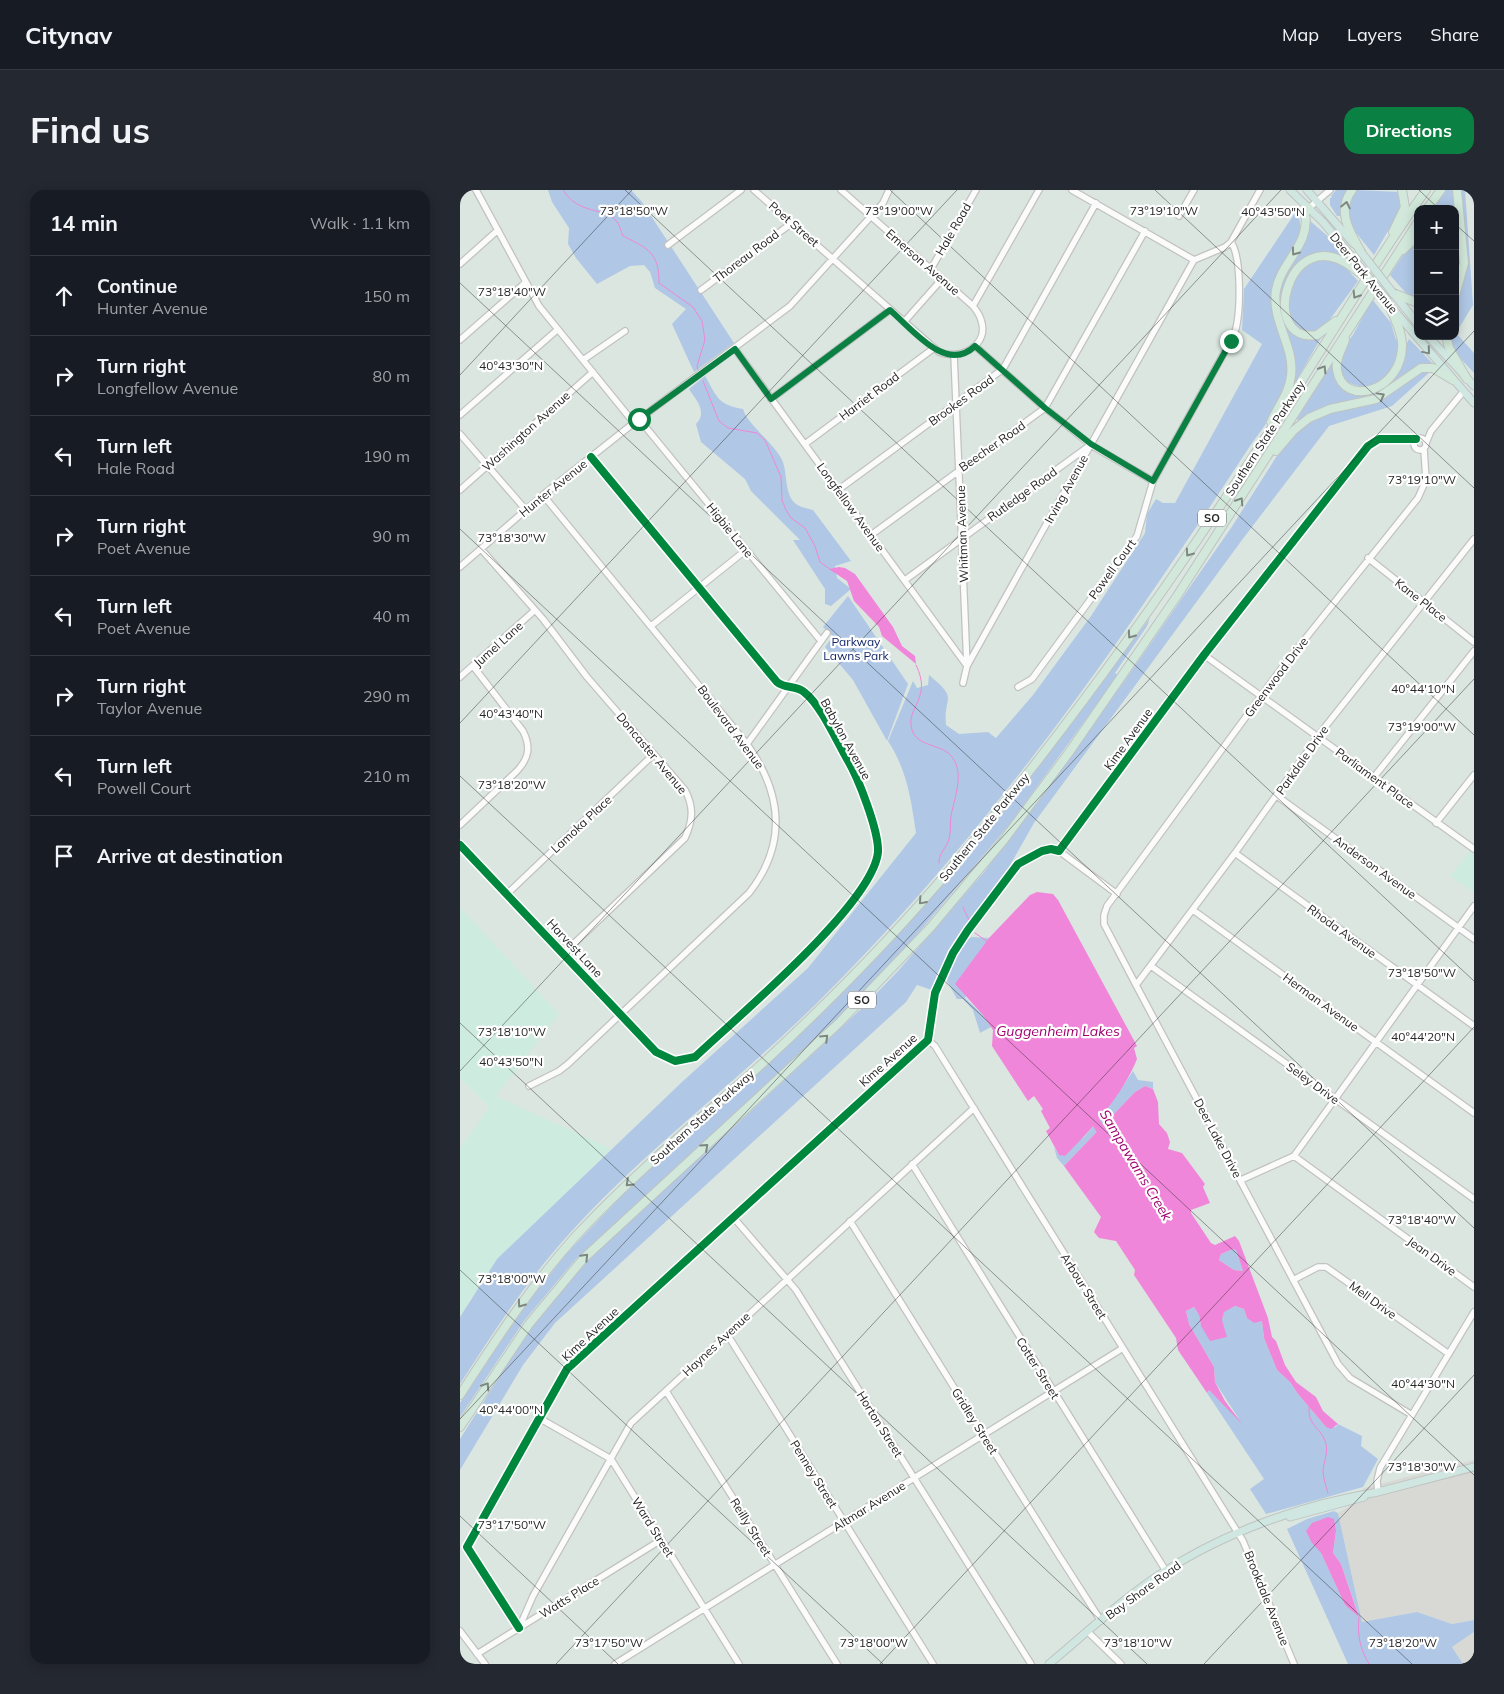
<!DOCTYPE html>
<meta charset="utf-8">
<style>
:root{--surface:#171b24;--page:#242831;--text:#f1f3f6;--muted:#9ea1a6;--line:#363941;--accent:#0b8043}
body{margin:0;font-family:Mulish,sans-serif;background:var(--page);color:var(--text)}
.controls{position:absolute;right:15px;top:15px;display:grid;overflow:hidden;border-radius:10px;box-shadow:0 2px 12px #0003}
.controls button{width:45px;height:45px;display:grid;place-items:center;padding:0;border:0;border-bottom:1px solid var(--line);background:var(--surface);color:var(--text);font:25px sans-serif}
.stop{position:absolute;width:15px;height:15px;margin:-11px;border:4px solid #0b8043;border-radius:50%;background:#fff}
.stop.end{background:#0b8043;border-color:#fff;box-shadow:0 1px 5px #0008}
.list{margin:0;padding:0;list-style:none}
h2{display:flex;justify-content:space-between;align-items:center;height:65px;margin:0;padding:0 20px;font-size:21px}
h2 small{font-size:16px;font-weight:400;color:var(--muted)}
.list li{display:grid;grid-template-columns:32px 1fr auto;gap:15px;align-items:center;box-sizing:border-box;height:80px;padding:0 20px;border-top:1px solid var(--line)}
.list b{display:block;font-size:19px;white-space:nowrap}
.list p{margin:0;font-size:16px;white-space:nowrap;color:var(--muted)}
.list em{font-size:16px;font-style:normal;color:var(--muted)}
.icon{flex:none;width:28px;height:28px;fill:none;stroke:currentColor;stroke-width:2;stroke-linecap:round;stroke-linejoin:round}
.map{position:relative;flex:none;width:1014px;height:1474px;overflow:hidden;border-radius:15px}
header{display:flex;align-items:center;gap:30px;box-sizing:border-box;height:70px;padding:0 25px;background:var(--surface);border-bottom:1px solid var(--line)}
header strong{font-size:24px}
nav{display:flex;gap:28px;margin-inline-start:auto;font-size:18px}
.intro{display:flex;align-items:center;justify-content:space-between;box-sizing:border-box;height:120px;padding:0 30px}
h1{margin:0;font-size:35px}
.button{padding:12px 22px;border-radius:15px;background:var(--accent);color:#fff;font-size:18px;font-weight:700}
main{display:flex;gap:30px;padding:0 30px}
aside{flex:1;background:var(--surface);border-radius:15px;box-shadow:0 2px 12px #0003}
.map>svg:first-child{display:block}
</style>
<header>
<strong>Citynav</strong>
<nav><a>Map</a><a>Layers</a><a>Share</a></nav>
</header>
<div class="intro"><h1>Find us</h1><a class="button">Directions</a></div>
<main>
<aside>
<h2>14 min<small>Walk · 1.1 km</small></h2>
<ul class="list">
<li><svg class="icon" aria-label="ahead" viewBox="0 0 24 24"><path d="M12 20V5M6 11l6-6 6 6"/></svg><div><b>Continue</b><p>Hunter Avenue</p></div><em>150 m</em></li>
<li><svg class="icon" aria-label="right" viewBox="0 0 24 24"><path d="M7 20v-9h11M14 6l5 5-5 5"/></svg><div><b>Turn right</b><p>Longfellow Avenue</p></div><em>80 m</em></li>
<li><svg class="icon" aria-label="left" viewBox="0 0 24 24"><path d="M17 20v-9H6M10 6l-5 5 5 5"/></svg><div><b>Turn left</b><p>Hale Road</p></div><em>190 m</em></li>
<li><svg class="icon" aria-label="right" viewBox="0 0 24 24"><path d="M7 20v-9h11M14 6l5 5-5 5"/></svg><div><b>Turn right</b><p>Poet Avenue</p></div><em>90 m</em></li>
<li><svg class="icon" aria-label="left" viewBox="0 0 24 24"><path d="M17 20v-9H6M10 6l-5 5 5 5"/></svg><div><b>Turn left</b><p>Poet Avenue</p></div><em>40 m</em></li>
<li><svg class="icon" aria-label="right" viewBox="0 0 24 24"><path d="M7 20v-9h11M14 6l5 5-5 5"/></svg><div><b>Turn right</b><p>Taylor Avenue</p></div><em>290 m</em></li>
<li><svg class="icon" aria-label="left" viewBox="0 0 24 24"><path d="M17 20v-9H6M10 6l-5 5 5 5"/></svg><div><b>Turn left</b><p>Powell Court</p></div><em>210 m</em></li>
<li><svg class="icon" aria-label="arrive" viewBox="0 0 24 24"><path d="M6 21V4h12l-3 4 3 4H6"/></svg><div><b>Arrive at destination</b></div></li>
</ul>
</aside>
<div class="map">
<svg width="1014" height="1474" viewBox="0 0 1014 1474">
<rect width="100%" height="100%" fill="#dbe6e1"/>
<path fill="#d8d9d5" d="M1014 1270V1430L992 1434 957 1422 902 1432 878 1323 897 1311 904 1298Z
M1014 1442V1474H1003L992 1457Z"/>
<path fill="#ceebe0" d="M1014 656V702L990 686Z
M0 717 99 824 36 906 151 959 37 1069 0 1125V958L29 917 0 888Z"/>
<path fill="#b0c8e5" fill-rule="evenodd" d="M88 0H171L182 12 274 153 234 182 212 134 226 119 195 98 190 82 184 75 170 76 137 94 116 68 108 54 109 38 92 12Z
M876 0H887L883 8 880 26H877L870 15V8H872L871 6Z
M896 0 940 2 942 17 914 65 893 39 889 26 887 25 892 5Z
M986 0H994V19H973Z
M999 0H1005L1013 115 996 143 1014 163V183L1000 168 988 146H995V111L1003 89Z
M837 20C850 58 818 65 813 100 807 134 834 161 826 195 820 218 801 240 788 259 763 297 739 334 713 371 607 528 492 680 357 813 277 892 185 960 110 1043 68 1089 34 1141 0 1194V1127L37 1069 222 892 348 778 456 643C451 609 447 580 428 551L453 491 457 498 468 495 469 485C500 511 483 504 486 535L499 544 528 542 536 548 573 505 631 426 685 343 687 324 696 309 703 313H715L802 154 782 140 784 99Z
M848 29 872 50 891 72 878 65 859 63 837 76 824 97 822 111 827 135 861 148 833 196 819 129V93L850 37Z
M958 47V111L945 102 930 85 950 54Z
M867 68 886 78 898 91 868 132 853 143C830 140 824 119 831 99 832 94 833 88 836 84 845 75 855 71 867 68Z
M912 109 931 133 936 150H939C938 157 938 164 937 170 926 211 865 201 881 162 884 156 890 150 894 143 900 132 906 120 912 109Z
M949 149 974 175 964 174 957 177 911 208 857 220 839 231 837 229 872 172 881 194C890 197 899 201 908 203 931 206 938 168 944 152L947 153Z
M959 180 971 181 932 216 869 236 782 350 574 633 549 677 514 724 486 768 472 800 457 795 446 812 95 1133 63 1175 0 1280V1249L67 1143 117 1081 146 1051 263 947 402 818 438 781 525 681 663 493 771 338 829 247 841 236 873 221 909 214Z
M245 186C257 207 258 215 283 219 288 236 315 253 323 272 327 284 325 299 332 310 337 317 346 318 353 320L391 371 375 376 377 388 391 399 371 416 365 414V399L333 350H340L291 301 285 289 241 252 236 234C248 222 236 210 229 199Z
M388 406 448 494 427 551 393 490 365 457 373 446 363 437Z
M690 428 687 436 655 483 658 485 550 634 450 753 371 836 116 1069 64 1131 0 1227V1213L26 1173 56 1127 107 1063 169 998 347 837 464 715 525 644Z
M512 747 529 748 505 808 522 824 531 837 520 843 513 820 503 809H497L486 789C492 775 498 753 512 747Z
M673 881 678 890 693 892V899L685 896 675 902 604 976 597 968 594 957 599 965 624 947 647 920Z
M773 1059 776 1060 783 1081 774 1080 759 1070 761 1064Z
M775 1116 784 1119 787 1128 802 1131 804 1148 817 1180 830 1192 838 1204 866 1237H876L878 1234 902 1246 901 1256 918 1269 903 1297 806 1324 790 1299 804 1289 747 1203 749 1200 779 1229 755 1192 754 1177 729 1134 726 1121 734 1117 739 1125 741 1136 762 1130 764 1121Z
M874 1321 878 1323 902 1432 957 1422 992 1434 1014 1430V1442L992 1457 1003 1474H888L827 1339 847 1329ZM876 1341 873 1363 881 1374 899 1426 885 1415 861 1363Z"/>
<path fill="#f086d9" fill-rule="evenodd" d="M379 377 385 378 395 384 433 437 442 456 455 466 456 474 422 446 419 437 394 411 387 391 369 379Z
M577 702 593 704 598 710 677 856 674 858 677 869C662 906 633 938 605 966L599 965 586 941 590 938 581 921 583 919 574 906 568 911 532 856 533 840 522 824 495 794 529 748 570 705Z
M685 896 693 899 698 912 699 934 707 943 710 952 708 959 722 963 745 994 743 997 750 1013 731 1020V1023L751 1053 755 1055 775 1046 779 1051 808 1128 812 1147 816 1151 825 1175 836 1192 856 1207 863 1221 878 1234 871 1239 866 1237 838 1204 830 1192 817 1180 804 1148 802 1131 794 1133 787 1128 784 1119 775 1116 764 1122 762 1130 767 1147 750 1151 741 1136 739 1125 734 1117 726 1121 729 1134 754 1177 755 1192 765 1211 782 1234 749 1200 747 1203 718 1160 716 1148 674 1085 675 1080 656 1051 639 1048 634 1042 641 1027 604 976 675 902ZM773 1059 776 1060 783 1081 774 1080 759 1070 761 1064Z
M868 1327 874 1329 876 1341 873 1363 881 1374 899 1427 885 1415 861 1363 852 1353 846 1341 852 1333Z"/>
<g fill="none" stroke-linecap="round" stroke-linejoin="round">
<path stroke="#f086d9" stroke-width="1" d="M103 0C119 26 145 16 157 32 160 35 161 42 163 46 189 59 199 63 199 93L233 117 242 131 245 150 237 176 238 180
M243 191 259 231 268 238 297 243 305 250 321 287 322 310 326 320 331 328 345 338 355 356 360 372 374 382
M456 475C473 509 445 517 452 540 457 557 483 554 492 567 505 584 494 608 491 626 490 634 491 642 489 649 486 659 479 662 479 673
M503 717 509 730
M515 743 528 752
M849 1217C848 1238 861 1236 866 1254 868 1264 864 1271 863 1280 863 1288 866 1296 868 1303
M899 1427C897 1445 900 1459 909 1474"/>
<path stroke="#f086d9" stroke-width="9" d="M630 923 646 948"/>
<g stroke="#c2c2c1" stroke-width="8">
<path id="minor" d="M16 0 79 116 174 233
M294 0 479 162C500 171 530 155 521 130 520 125 516 120 513 116L381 0
M612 0 734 70
M849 18 870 0
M719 26 734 0
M208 55 281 0
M734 70 765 57 771 52 800 0
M0 74 38 40
M471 79 516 0
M241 100 332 33
M513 116 579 0
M444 132 482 89
M0 150 66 92
M515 156 585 218 631 255 693 291
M275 159 507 476 734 70
M494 165 507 476 503 493
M123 170 165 141
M311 209 430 120
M0 225 97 140
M179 229 361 451
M0 244 66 320
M954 254a6 6 0 1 1 12 0a6 6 0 1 1-12 0Z
M966 253 971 241 1003 202
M345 254 474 158
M0 300 133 182
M378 300 543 179 636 13
M411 345 585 218 685 41
M21 359 83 429 127 487 225 600C234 617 233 630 225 648L104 763
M908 368 1014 452
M0 377 83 305 170 236 330 116 423 13 429 0
M445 390 629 256
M191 436 286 360
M744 465 1014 659
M0 487 75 420
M558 497 572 489 677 346 693 291 774 145C781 126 782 68 771 52
M287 554 367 443
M914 587 1014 461
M817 606 1014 749
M976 633 1014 585
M0 635 57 581C69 568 71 557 63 541L13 476
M0 655 196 862 215 871 235 867C276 828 413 714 418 662 419 641 398 587 387 569 376 550 361 515 344 502 336 495 325 499 317 492L131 267
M599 661 657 704
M775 663 1014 836
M48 703 194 564
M733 720 1014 923
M691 776 1014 1009
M676 795 775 663 865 537 1014 349
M468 850 475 856 783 1351 834 1474
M69 896 99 881 108 874 289 703C328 653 322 603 287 554L83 305
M834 966 1014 1097
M452 974 706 1381
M781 990 834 966 1014 716
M273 1027 336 1100 571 1474
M390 1031 598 1364 641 1431
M833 1090 858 1077H866L989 1164
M267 1144 473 1474
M206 1201 377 1474
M952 1225 890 1188 878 1174 676 795 644 734V725L647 716 821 479 958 308 966 290 964 259
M79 1228 151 1269 279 1474
M918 1302 917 1291 920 1278 1014 1122
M59 1438 7 1357 107 1179 468 850 475 803 493 763 508 740 558 674 582 661 591 659 599 661 744 465 908 256 919 249H956
M59 1438 73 1406 171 1233 514 918
M0 1441 25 1474
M628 1442 661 1474
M17 1464 201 1350
M155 1474 663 1158"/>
</g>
<g stroke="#bfc3c1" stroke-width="9">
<path id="major" d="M830 0 863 32 897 73
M847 0 894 54
M933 103 958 134
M932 118 1014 213
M968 146 1014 196
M914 1303 1014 1277
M830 1327 904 1307
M589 1474C625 1444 660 1411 699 1385 762 1343 843 1314 918 1302"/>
</g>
<g stroke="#bfc3c1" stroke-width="10">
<path id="highway" d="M892 0C876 22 890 42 901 62
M967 19 981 0
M933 42 945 17 942 0
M943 60 958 45
M995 74V82
M933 103 958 113
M995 106 1004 73 997 0
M876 131 857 145C798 155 827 29 892 77
M986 146 989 158 1007 189
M885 150C882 159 875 169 877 180 883 219 944 201 942 153 941 138 932 123 926 109
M811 232C818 216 829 204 831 186 835 156 811 131 816 100 821 72 851 54 845 23L849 18
M816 261 834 240 849 228 870 219 916 209 961 178H973L993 190
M0 1205C35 1151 71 1096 114 1048 172 985 239 930 303 873 370 811 434 746 492 677 601 547 700 409 792 268 851 179 904 87 966 0
M0 1237 69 1134 123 1069 379 833 470 738 543 651 610 561 717 406 958 32"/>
</g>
<use href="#minor" stroke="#fafbfa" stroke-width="5.5"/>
<use href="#major" stroke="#cfe7e0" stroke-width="7"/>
<use href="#highway" stroke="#d1e8da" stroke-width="8"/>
<g stroke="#bfc3c1" stroke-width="9" stroke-linecap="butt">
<path id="major-bridge" d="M901 62 933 103
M897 73 926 109"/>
</g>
<g stroke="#bfc3c1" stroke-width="10" stroke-linecap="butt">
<path id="highway-bridge" d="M892 77 913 93"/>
</g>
<use href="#major-bridge" stroke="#cfe7e0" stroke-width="7"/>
<use href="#highway-bridge" stroke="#d1e8da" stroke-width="8"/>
<g stroke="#fff" stroke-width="11">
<path id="cycleway" d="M0 655 196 862 215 871 235 867C276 828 413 714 418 662 419 641 398 587 387 569 376 550 361 515 344 502 336 495 325 499 317 492L131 267
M59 1438 7 1357 107 1179 468 850 475 803 493 763 508 740 558 674 582 661 591 659 599 661 744 465 908 256 919 249H956"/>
</g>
<use href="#cycleway" stroke="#00873e" stroke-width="8"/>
</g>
<defs><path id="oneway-chevron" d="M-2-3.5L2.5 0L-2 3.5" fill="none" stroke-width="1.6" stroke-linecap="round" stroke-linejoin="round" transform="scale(1.25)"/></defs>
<g stroke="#7c8880">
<use href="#oneway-chevron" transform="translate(886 15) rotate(-78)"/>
<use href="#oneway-chevron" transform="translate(835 62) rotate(126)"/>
<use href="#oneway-chevron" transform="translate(896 105) rotate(122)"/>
<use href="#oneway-chevron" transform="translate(863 179) rotate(-58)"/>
<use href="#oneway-chevron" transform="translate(921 206) rotate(-29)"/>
<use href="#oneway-chevron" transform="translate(780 311) rotate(-57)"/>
<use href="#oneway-chevron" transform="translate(729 363) rotate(125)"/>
<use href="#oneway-chevron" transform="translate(671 445) rotate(126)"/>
<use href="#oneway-chevron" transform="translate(462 711) rotate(131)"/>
<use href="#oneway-chevron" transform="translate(365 848) rotate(-44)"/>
<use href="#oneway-chevron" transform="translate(245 957) rotate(-42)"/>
<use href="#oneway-chevron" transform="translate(169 993) rotate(137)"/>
<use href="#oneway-chevron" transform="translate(125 1067) rotate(-46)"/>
<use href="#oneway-chevron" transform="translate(61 1114) rotate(126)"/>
<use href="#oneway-chevron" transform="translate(26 1196) rotate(-57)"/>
</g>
<use stroke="#7b8784" href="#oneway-chevron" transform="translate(967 161) rotate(50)"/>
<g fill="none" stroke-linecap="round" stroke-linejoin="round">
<path stroke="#0b8043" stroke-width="6" d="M179 229 275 159 311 209 430 120C452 139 486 184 515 156L585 218 631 254 693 291 771 151"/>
</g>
<path fill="none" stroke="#272727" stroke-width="1" stroke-opacity="0.45" d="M165 0 1014 791M430 0 1014 545M695 0 1014 298M959 0 979 19M995 34 1014 51M0 93 1014 1038M0 185 172 0M0 339 1014 1285M0 533 497 0M0 586 952 1474M0 833 687 1474M0 881 821 0M0 1080 423 1474M0 1229 1014 141M0 1326 158 1474M96 1474 1014 489M420 1474 1014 837M744 1474 1014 1185"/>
<g text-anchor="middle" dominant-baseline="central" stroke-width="4.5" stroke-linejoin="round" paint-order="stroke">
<g fill="#fff" stroke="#686868" stroke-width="1">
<rect x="738" y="319.5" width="28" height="17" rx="4"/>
<rect x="388" y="801.5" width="28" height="17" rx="4"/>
</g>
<g font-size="11" font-weight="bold" fill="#272727">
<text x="752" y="328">SO</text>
<text x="402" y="810">SO</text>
</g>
<g font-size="12" fill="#272727" stroke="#fff">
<text transform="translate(334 34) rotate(41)">Poet Street</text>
<text transform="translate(493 39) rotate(-60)">Hale Road</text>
<text transform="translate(286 66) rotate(-37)">Thoreau Road</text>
<text transform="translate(463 72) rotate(41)">Emerson Avenue</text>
<text transform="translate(904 83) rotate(51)">Deer Park Avenue</text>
<text transform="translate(409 206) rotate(-37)">Harriet Road</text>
<text transform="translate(501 210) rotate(-36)">Brookes Road</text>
<text transform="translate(66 241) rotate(-42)">Washington Avenue</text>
<text transform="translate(805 248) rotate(-57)">Southern State Parkway</text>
<text transform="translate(532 256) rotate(-35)">Beecher Road</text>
<text transform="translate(93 298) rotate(-39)">Hunter Avenue</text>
<text transform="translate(606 299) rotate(-61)">Irving Avenue</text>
<text transform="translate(562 304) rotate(-36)">Rutledge Road</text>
<text transform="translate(391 317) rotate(54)">Longfellow Avenue</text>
<text transform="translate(270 340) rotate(51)">Higbie Lane</text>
<text transform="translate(502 344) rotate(-92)">Whitman Avenue</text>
<text transform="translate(652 379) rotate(-54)">Powell Court</text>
<text transform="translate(961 410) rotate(38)">Kane Place</text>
<text transform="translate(38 454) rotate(-42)">Jumel Lane</text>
<text transform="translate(816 487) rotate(-53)">Greenwood Drive</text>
<text transform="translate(271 537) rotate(53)">Boulevard Avenue</text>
<text transform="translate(386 549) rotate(61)">Babylon Avenue</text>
<text transform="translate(668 549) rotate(-54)">Kime Avenue</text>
<text transform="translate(192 563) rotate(50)">Doncaster Avenue</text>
<text transform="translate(842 570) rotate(-55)">Parkdale Drive</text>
<text transform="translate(915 588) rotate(36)">Parliament Place</text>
<text transform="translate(121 634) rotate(-43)">Lamoka Place</text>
<text transform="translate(524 637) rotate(-51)">Southern State Parkway</text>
<text transform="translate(915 677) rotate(36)">Anderson Avenue</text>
<text transform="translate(882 741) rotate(36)">Rhoda Avenue</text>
<text transform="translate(115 758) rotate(47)">Harvest Lane</text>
<text transform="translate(861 812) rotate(36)">Herman Avenue</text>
<text transform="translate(428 870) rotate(-42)">Kime Avenue</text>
<text transform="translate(853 893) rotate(36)">Seley Drive</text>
<text transform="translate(242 927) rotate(-42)">Southern State Parkway</text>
<text transform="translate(758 948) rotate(62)">Deer Lake Drive</text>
<text transform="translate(972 1066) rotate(36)">Jean Drive</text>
<text transform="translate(624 1096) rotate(58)">Arbour Street</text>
<text transform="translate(913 1110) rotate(36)">Mell Drive</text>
<text transform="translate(130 1144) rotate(-43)">Kime Avenue</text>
<text transform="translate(256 1154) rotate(-43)">Haynes Avenue</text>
<text transform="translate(578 1178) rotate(58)">Cotter Street</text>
<text transform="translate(515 1231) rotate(58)">Gridley Street</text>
<text transform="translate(420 1234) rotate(58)">Horton Street</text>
<text transform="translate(354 1284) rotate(58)">Penney Street</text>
<text transform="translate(409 1316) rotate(-32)">Altmar Avenue</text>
<text transform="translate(193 1337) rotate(58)">Ward Street</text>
<text transform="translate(291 1337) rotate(58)">Reilly Street</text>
<text transform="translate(683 1400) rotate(-36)">Bay Shore Road</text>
<text transform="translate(109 1407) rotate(-32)">Watts Place</text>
<text transform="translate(807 1408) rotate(68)">Brookdale Avenue</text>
</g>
<g font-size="12" fill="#122768" stroke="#fff">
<text x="396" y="451">Parkway<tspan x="396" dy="14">Lawns Park</tspan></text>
</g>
<g font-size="14" font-style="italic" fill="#a0016f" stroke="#fff">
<text x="598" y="841">Guggenheim Lakes</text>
<text transform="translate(676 975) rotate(59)">Sampawams Creek</text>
</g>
</g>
<g font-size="12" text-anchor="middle" fill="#272727" stroke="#fff" stroke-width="4.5" stroke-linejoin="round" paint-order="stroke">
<text x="174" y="25">73°18'50"W</text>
<text x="439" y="25">73°19'00"W</text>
<text x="704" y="25">73°19'10"W</text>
<text x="813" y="26">40°43'50"N</text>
<text x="52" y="106">73°18'40"W</text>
<text x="51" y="180">40°43'30"N</text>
<text x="962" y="294">73°19'10"W</text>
<text x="52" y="352">73°18'30"W</text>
<text x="963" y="503">40°44'10"N</text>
<text x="51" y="528">40°43'40"N</text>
<text x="962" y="541">73°19'00"W</text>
<text x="52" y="599">73°18'20"W</text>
<text x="962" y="787">73°18'50"W</text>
<text x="52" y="846">73°18'10"W</text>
<text x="963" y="851">40°44'20"N</text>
<text x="51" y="876">40°43'50"N</text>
<text x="962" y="1034">73°18'40"W</text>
<text x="52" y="1093">73°18'00"W</text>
<text x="963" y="1198">40°44'30"N</text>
<text x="51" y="1224">40°44'00"N</text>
<text x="962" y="1281">73°18'30"W</text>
<text x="52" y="1339">73°17'50"W</text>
<text x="149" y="1457">73°17'50"W</text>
<text x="414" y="1457">73°18'00"W</text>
<text x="678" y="1457">73°18'10"W</text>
<text x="943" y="1457">73°18'20"W</text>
</g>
</svg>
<div class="controls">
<button>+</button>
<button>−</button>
<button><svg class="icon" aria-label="layers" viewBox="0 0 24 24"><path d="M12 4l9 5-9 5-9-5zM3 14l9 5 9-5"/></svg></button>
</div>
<div class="stop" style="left:179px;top:229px"></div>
<div class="stop end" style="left:771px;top:151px"></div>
</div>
</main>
